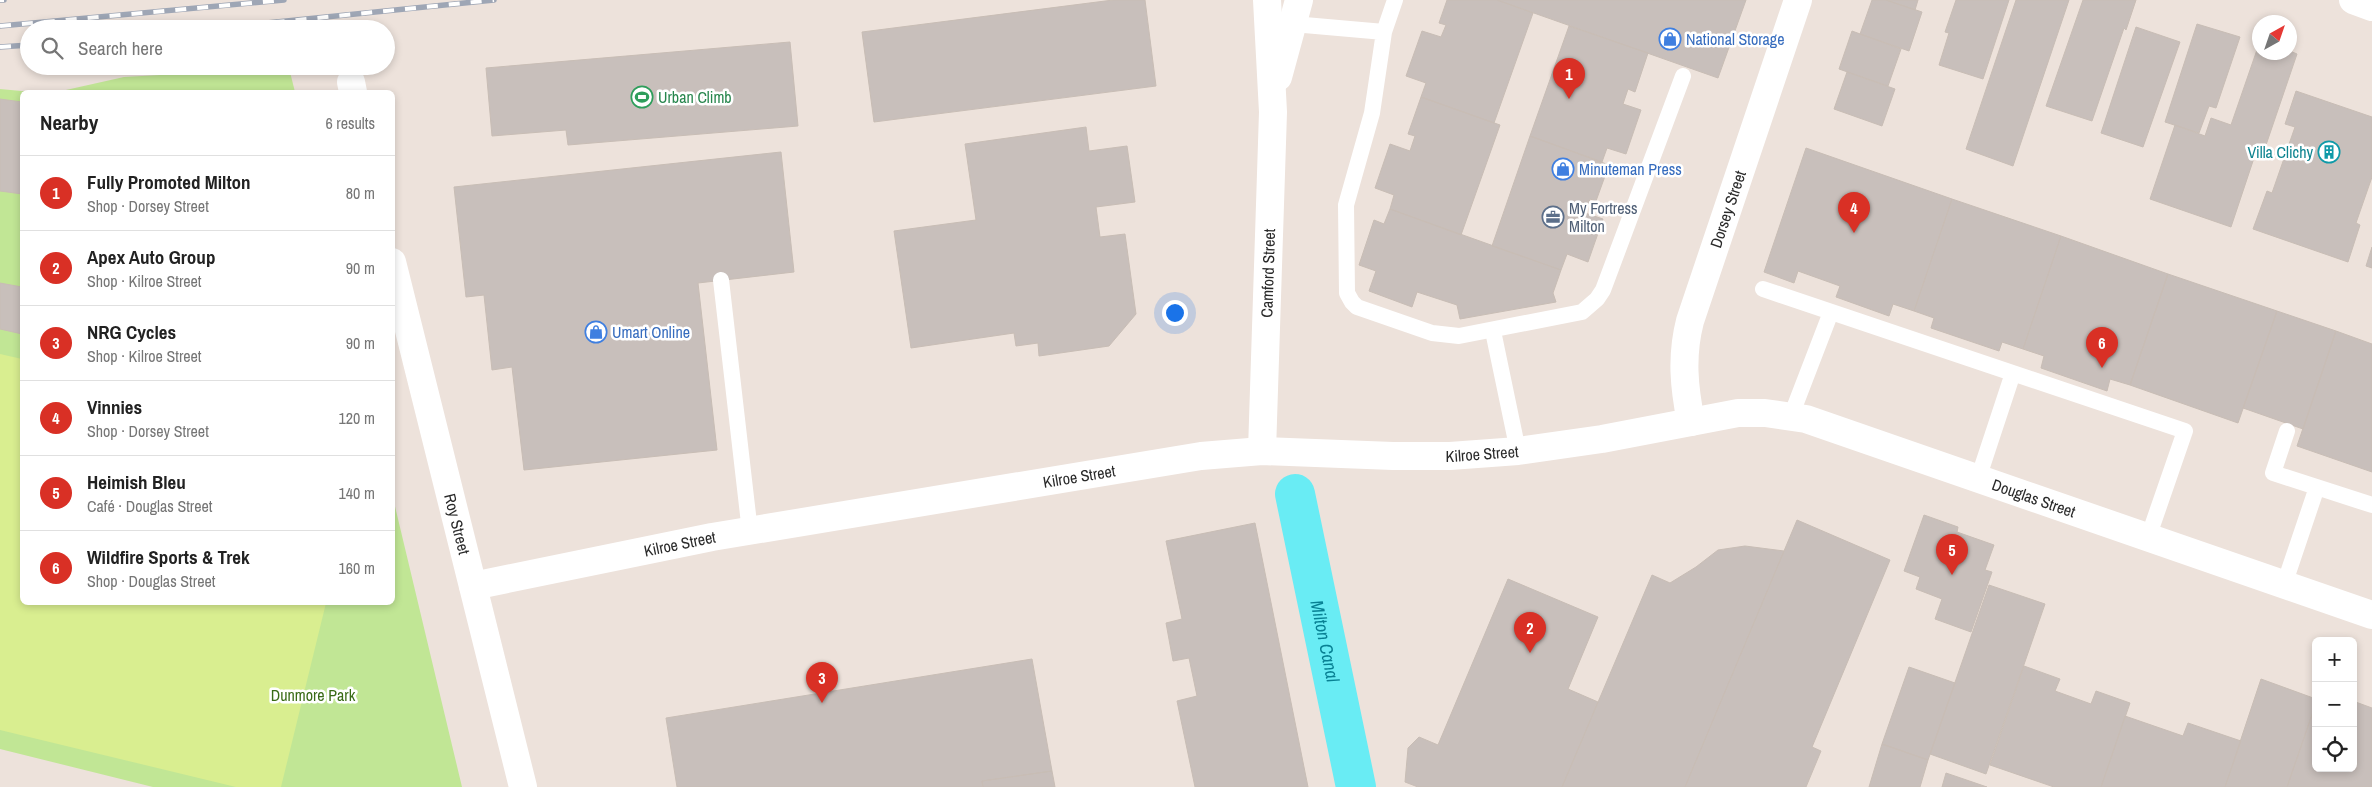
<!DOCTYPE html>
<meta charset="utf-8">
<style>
:root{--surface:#fff;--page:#f6f6f6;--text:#222;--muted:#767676;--line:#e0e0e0;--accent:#d93025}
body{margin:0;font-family:"Archivo Narrow",sans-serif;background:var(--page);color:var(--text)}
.controls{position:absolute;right:15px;bottom:15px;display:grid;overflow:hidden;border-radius:8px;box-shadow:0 2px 8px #0003}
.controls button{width:45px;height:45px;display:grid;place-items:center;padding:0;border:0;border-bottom:1px solid var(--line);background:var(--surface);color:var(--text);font:25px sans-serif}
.compass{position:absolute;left:2252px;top:15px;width:45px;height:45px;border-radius:50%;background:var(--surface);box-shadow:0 2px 8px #0003;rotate:40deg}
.you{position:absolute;left:1174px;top:312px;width:18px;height:18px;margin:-12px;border:4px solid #fff;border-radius:50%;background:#1a73e8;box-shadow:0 0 0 8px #1a73e833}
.badge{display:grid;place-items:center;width:32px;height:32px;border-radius:50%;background:var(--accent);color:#fff;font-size:16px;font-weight:700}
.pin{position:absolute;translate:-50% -41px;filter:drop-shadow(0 1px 2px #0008)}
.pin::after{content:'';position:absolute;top:26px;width:18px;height:15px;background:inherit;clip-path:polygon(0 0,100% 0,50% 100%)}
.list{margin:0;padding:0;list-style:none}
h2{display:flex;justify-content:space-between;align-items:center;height:65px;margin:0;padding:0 20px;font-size:21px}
h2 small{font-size:16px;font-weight:400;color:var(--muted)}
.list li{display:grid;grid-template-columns:32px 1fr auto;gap:15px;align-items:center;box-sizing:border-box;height:75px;padding:0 20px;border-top:1px solid var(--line)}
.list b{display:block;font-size:19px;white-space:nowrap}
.list p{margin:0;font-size:16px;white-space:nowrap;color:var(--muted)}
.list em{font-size:16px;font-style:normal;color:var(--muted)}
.icon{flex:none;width:28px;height:28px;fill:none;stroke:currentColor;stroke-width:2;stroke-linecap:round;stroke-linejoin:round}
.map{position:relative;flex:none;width:2372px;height:787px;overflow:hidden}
.search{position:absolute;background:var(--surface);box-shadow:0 2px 8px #0003;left:20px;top:20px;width:375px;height:55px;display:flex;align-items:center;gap:12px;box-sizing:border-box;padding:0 18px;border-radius:28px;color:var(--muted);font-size:19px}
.panel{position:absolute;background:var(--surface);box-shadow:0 2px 8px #0003;left:20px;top:90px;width:375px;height:515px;border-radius:8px}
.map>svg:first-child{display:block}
</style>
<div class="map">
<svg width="2372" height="787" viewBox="0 0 2372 787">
<rect width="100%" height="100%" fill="#ede2db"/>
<path fill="#c1e695" d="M289 68 295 92H57L124 77Z
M0 89 32 92H22V602H392L393 498 462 787H153L0 749Z"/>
<path fill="#d9ee90" d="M0 354 22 359V602L326 603 281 787H236L0 730Z"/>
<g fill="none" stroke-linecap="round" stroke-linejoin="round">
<path stroke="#69ecf4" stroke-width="40" id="s1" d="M1295 494 1356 787"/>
</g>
<path fill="#c8bfbb" stroke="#c8bdb5" d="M1113 0H1145L1156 86 874 122 862 32Z
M1447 0H1497L1533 13 1494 123 1421 97 1426 83 1406 76 1422 31 1441 37 1446 25 1439 23Z
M1497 0H1746L1718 78Z
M1872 0H1886L1922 12 1909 51 1860 34Z
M1886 0H1918L1915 10Z
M1956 0H2009L1983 79 1939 65 1949 33 1945 32Z
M2016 0H2069L2013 166 1966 149Z
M2083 0H2136L2126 30 2124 28 2092 121 2046 106Z
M2197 24 2240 37 2216 108 2209 106 2199 133 2165 122Z
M1569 26 1648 53 1635 92 1628 89 1623 104 1641 110 1626 154 1607 148 1602 162 1530 136Z
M2136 27 2180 42 2143 147 2101 133Z
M1852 31 1901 49 1888 86 1839 69Z
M790 42 798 126 568 145 566 130 492 136 486 68Z
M2259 44 2260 52 2290 51 2297 54 2266 145 2259 143 2231 227 2150 199 2175 125 2205 136 2211 118 2231 125Z
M1847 72 1895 89 1882 126 1834 109Z
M2296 91 2372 117V177L2356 223 2360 225 2348 262 2253 229 2267 191 2272 193 2295 127 2285 124Z
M1421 97 1500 125 1461 235 1390 209 1394 195 1375 188 1390 144 1410 151 1415 136 1408 134Z
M0 99 22 102V194L0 191Z
M1086 127 1089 151 1127 146 1135 202 1096 207 1100 237 1125 234 1136 314 1109 346 1039 356 1038 343 1016 346 1014 333 911 348 894 231 976 220 965 144Z
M1530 136 1609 165 1596 201 1590 199 1585 213 1603 219 1588 262 1567 254 1561 270 1492 246Z
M1806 148 1952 199 1914 311 1893 304 1889 316 1836 297 1840 286 1798 271 1794 283 1764 272Z
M781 152 794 272 698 283 717 450 524 470 512 367 492 370 484 295 466 297 454 187Z
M1952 199 2061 236 2023 349 2002 342 1999 351 1931 328 1934 318 1914 311Z
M1390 209 1561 270 1553 293 1556 302 1460 319 1457 305 1417 292 1412 307 1369 291 1376 271 1359 265 1374 220 1384 224Z
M2061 236 2168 274 2130 385 2110 379 2107 391 2041 368 2044 356 2023 349Z
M2372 247V268L2366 266Z
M2168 274 2277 311 2238 423 2130 385Z
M0 283 22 287V334L0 329Z
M2277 311 2336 331 2303 429 2243 408Z
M2336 331 2372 344V472L2297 446Z
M1924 515 1958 527 1957 532 1994 545 1985 570 1992 572 1971 632 1935 619 1942 599 1916 589 1920 577 1904 571Z
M1797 520 1890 560 1812 747 1821 751 1806 787H1685Z
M1255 523 1308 787H1195L1177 701 1197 696 1189 658 1173 661 1166 623 1182 619 1166 541Z
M1745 546 1784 551 1685 787H1562L1652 575 1670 583 1696 567 1718 550Z
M1508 579 1598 617 1568 689 1598 702 1562 787H1418L1405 782 1408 748 1419 737 1438 745Z
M1989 585 2045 604 1986 774 1930 754Z
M1032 659 1052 771 982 781 983 787H677L666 718Z
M2024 666 2060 679 2055 691 2091 704 2096 691 2130 703 2101 787H2054L1990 765Z
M1909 667 1955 683 1928 760 1882 744Z
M2261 679 2316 699V703L2287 787H2225Z
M2353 701 2372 708V787H2287L2316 703V768H2353Z
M2125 716 2183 736 2188 723 2241 741 2225 787H2101Z
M1882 744 1928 760 1920 787H1869Z
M1052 771 1055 787H983L982 781Z
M1946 773 1987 787H1942Z"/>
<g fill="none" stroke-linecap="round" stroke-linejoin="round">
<path stroke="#fff" stroke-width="16" d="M1395 0 1384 32 1372 113 1346 205 1347 293 1352 302 1357 307 1432 333 1459 336 1582 312 1597 299 1603 290 1683 76
M1293 24 1384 32
M721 280 750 532
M1763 289 2185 431 2148 538
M1493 331 1518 451
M1791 416 1831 312
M2287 431 2273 473 2372 505
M1978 479 2013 373
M2284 585 2317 487"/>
<g stroke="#fff" stroke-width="28">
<path d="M2353 0 2372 7"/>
<path d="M1278 77 1299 0"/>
<path d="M351 82 353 92"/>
<path id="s2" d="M392 262 523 787"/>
<path id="s3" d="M1691 422C1684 387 1681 356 1690 321L1798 0"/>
<path id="s4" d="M1262 451 1273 112 1267 0"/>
<path id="s5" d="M473 586 712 537 1201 456 1262 451 1393 456H1450L1518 451 1602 439 1738 413H1765L1806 419 2372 615"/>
</g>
<g stroke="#9ea6b5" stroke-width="5.5">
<path id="rail" d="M0 0H4
M0 26 284 0
M208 29 494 0
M0 47 29 45"/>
</g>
<use href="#rail" stroke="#fff" stroke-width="4" stroke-dasharray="11" stroke-linecap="butt"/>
</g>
<defs>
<g id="shop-ring" transform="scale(1.125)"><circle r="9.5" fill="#fff" stroke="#3f7fe0" stroke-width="1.5"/><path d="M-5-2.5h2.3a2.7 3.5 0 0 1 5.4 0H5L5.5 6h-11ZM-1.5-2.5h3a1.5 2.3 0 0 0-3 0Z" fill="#3f7fe0"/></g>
<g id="stadium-ring" transform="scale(1.125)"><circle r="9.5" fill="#fff" stroke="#2e9e5b" stroke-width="1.5"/><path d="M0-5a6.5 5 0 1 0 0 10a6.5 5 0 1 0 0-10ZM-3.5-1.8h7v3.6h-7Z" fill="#2e9e5b"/></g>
<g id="building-ring" transform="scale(1.125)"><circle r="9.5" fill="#fff" stroke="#0f9aa8" stroke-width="1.5"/><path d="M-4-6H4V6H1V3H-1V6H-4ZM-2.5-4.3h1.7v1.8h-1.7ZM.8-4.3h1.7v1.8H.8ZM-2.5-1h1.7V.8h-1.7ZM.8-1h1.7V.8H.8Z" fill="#0f9aa8"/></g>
<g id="office-ring" transform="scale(1.125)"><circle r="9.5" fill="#fff" stroke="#5c6f8a" stroke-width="1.5"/><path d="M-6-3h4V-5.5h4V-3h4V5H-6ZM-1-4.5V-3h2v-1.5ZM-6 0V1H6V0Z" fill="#5c6f8a"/></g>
</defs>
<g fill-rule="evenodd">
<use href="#shop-ring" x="1670" y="39"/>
<use href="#stadium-ring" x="642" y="97"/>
<use href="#building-ring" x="2329" y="152"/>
<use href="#shop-ring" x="1563" y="169"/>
<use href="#office-ring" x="1553" y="217"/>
<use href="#shop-ring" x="596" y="332"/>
</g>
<g text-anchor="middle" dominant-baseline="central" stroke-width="5" stroke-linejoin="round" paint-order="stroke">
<g font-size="16" fill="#366cbe" stroke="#fff" text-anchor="start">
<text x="1686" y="39">National Storage</text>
<text x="1579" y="169">Minuteman Press</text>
<text x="612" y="332">Umart Online</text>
</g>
<g font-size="16" fill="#27864d" stroke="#fff" text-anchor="start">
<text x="658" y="97">Urban Climb</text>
</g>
<g font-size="16" fill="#0d838f" stroke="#fff" text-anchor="end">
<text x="2313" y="152">Villa Clichy</text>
</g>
<g font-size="16" fill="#4e5e75" stroke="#fff" text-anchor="start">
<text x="1569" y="208">My Fortress<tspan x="1569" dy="18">Milton</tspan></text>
</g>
<g font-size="16" fill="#2a2a2a" stroke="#fff">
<text stroke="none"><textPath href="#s3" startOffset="220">Dorsey Street</textPath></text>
<text stroke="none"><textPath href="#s4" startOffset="178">Camford Street</textPath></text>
<text stroke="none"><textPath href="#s5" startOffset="1021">Kilroe Street</textPath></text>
<text stroke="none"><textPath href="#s5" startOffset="616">Kilroe Street</textPath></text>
<text stroke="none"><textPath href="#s5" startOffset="1590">Douglas Street</textPath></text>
<text stroke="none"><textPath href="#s2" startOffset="270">Roy Street</textPath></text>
<text stroke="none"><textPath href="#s5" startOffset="211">Kilroe Street</textPath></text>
</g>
<g font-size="16" fill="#396b16" stroke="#fff">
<text x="313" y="695">Dunmore Park</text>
</g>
<g font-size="18" font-style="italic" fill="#088093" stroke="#fff">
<text stroke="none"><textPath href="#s1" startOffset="150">Milton Canal</textPath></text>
</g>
</g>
</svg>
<div class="controls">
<button>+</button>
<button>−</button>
<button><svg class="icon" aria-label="locate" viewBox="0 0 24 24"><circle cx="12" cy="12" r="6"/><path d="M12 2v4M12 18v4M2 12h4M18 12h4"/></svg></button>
</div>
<svg class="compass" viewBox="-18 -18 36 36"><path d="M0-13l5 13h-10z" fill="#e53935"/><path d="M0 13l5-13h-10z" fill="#767676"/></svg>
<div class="you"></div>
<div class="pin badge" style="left:1569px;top:99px">1</div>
<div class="pin badge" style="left:1530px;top:653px">2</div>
<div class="pin badge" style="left:822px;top:703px">3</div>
<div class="pin badge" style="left:1854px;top:233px">4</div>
<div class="pin badge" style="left:1952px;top:575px">5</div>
<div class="pin badge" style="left:2102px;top:368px">6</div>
<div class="search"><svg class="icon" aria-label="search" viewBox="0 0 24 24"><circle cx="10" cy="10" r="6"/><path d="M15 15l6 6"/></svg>Search here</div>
<section class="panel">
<h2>Nearby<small>6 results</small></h2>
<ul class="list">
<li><span class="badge">1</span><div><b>Fully Promoted Milton</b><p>Shop · Dorsey Street</p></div><em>80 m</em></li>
<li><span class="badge">2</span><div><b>Apex Auto Group</b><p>Shop · Kilroe Street</p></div><em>90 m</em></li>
<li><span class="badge">3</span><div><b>NRG Cycles</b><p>Shop · Kilroe Street</p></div><em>90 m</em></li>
<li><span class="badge">4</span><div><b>Vinnies</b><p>Shop · Dorsey Street</p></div><em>120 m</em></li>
<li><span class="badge">5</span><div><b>Heimish Bleu</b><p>Café · Douglas Street</p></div><em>140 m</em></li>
<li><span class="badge">6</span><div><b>Wildfire Sports &amp; Trek</b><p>Shop · Douglas Street</p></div><em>160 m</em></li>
</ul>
</section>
</div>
